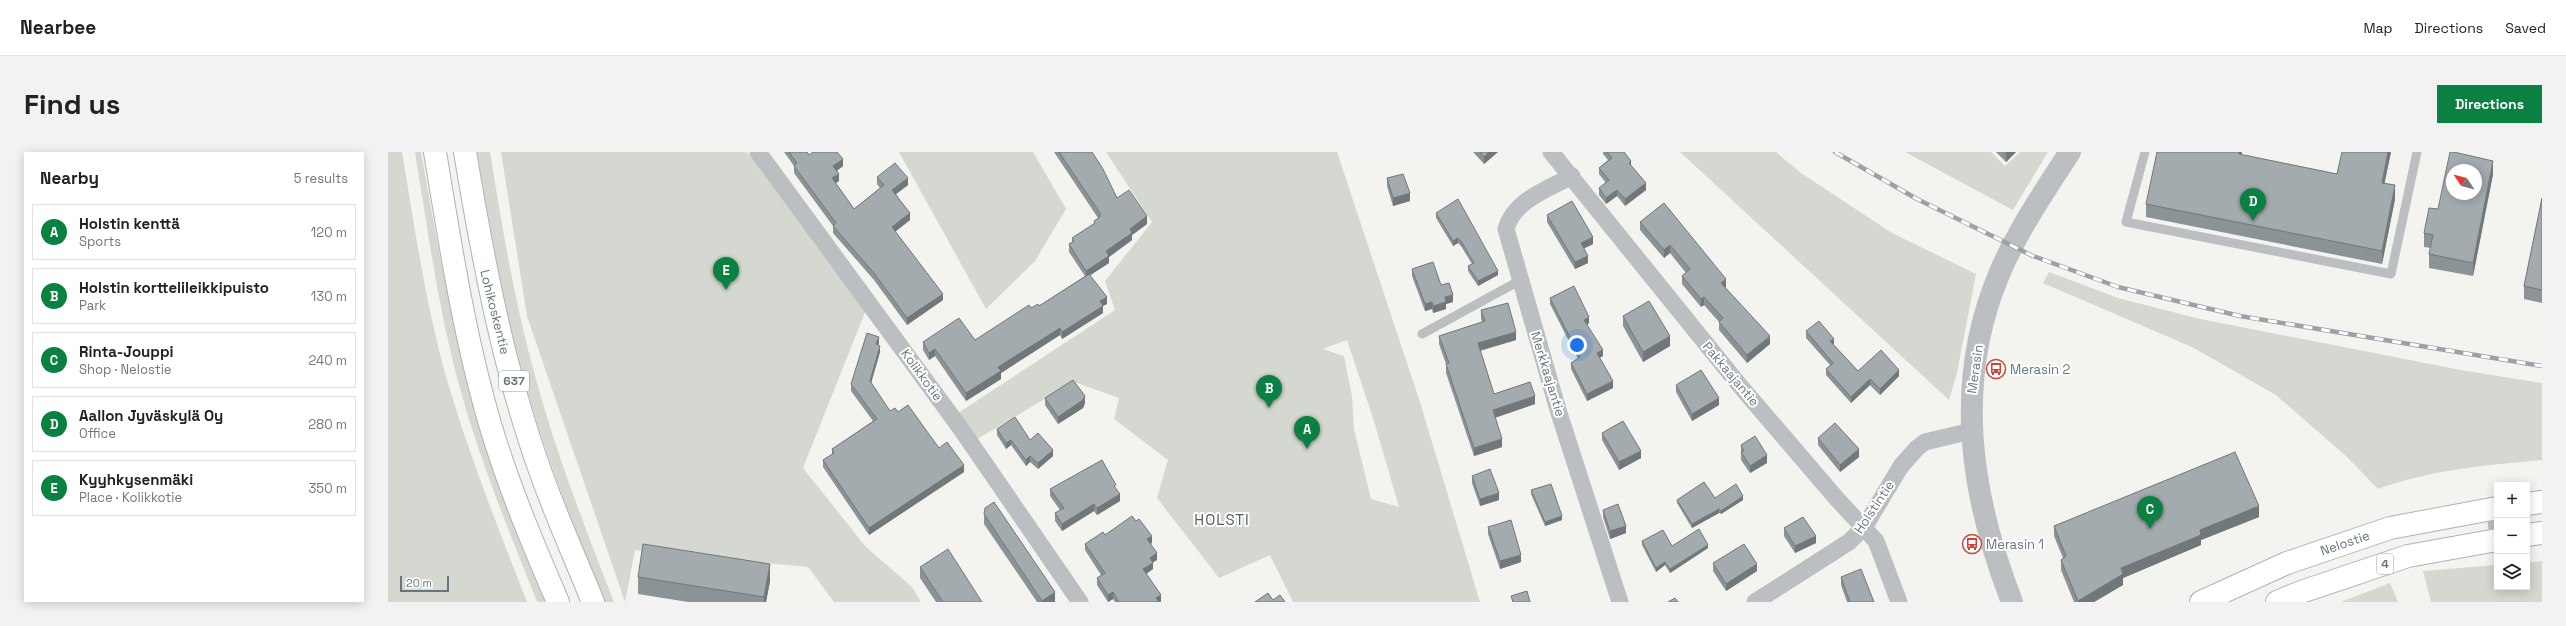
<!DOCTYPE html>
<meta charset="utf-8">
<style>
:root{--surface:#fff;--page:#f2f2f2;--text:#222;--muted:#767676;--line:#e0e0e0;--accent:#0b8043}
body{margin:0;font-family:"Space Grotesk",sans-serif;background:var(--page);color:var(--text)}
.controls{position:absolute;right:12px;bottom:12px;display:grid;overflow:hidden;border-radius:0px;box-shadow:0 2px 10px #0003}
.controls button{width:36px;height:36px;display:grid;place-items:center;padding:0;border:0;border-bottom:1px solid var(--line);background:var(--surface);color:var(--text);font:20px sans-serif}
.compass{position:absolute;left:2058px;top:12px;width:36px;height:36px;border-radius:50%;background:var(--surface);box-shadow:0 2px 10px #0003;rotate:305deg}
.scale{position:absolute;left:12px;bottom:10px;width:49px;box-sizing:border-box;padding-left:4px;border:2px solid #66767d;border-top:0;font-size:11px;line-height:14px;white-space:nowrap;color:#66767d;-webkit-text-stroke:3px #fff;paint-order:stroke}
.you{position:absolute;left:1189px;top:193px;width:14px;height:14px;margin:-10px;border:3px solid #fff;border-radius:50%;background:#1a73e8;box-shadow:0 0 0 6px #1a73e833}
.badge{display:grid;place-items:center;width:26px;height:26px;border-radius:50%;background:var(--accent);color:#fff;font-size:13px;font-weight:700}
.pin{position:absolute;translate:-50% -33px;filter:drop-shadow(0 1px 2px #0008)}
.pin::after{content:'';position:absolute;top:21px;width:14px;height:12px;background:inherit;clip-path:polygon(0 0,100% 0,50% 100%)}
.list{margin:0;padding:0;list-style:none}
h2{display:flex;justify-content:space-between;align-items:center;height:52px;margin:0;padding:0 16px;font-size:17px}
h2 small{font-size:13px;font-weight:400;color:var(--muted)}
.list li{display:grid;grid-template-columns:26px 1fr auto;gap:12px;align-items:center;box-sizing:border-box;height:56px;margin:0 8px 8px;padding:0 8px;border:1px solid var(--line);border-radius:0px}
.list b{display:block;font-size:15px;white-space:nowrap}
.list p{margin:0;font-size:13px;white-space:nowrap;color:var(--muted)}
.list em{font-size:13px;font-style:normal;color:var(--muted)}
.icon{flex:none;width:22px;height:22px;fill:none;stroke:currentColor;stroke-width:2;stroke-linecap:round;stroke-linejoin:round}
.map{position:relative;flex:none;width:2154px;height:450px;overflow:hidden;border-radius:0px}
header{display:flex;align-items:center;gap:24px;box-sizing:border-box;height:56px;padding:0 20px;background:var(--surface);border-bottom:1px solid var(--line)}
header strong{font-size:19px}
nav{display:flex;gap:22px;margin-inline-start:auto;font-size:14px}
.intro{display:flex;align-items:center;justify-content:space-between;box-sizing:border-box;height:96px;padding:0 24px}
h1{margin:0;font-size:28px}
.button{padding:10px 18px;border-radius:0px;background:var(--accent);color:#fff;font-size:14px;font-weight:700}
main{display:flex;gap:24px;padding:0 24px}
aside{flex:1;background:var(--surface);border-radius:0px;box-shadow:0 2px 10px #0003}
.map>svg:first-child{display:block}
</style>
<header>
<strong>Nearbee</strong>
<nav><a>Map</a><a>Directions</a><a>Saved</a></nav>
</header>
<div class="intro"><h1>Find us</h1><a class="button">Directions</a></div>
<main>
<aside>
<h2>Nearby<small>5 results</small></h2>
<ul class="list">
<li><span class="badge">A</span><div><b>Holstin kenttä</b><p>Sports</p></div><em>120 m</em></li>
<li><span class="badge">B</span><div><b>Holstin korttelileikkipuisto</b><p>Park</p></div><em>130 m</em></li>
<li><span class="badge">C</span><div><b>Rinta-Jouppi</b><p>Shop · Nelostie</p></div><em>240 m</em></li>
<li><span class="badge">D</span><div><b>Aallon Jyväskylä Oy</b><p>Office</p></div><em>280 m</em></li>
<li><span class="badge">E</span><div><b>Kyyhkysenmäki</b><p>Place · Kolikkotie</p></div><em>350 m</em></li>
</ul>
</aside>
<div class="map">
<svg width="2154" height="450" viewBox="0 0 2154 450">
<rect width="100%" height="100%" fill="#f3f3f0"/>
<path fill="#d4d8d0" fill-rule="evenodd" d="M0 0H14C27 77 38 156 60 231 82 306 111 378 139 450H0Z
M27 0H33L52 105 81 236 158 450H149C122 381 93 312 73 240 51 162 40 80 27 0Z
M89 0H102C114 74 126 148 146 220 167 299 197 375 226 450H216C183 369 151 287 129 202 112 135 100 68 89 0Z
M113 0H359L377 19 478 158 415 316 478 395 524 435 533 450H446L420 415 247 398 237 450 139 164Z
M511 0H645L678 57 647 109 598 157Z
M718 0H949L1032 250 1092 450H905L882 403 831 426 769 346 780 308 726 267 731 246 686 230 589 287 570 261 727 158 717 129 764 70ZM959 188 985 266 1011 355 983 347 966 277 964 244 956 204 935 197Z
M1292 0H1388L1413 21 1504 81 1588 122 1569 221 1561 248Z
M1517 0H1603L1617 14 1632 0H1660L1625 58Z
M1661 120 1730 146 1812 167 2078 219 2154 231V308C2100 313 2041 318 1990 337L1959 305 1888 243 1806 196 1655 131Z
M2154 409V450H2043L2035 419 2109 413V435H2139V411Z
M2002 431 2010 450H1953Z"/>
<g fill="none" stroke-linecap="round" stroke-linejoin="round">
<g stroke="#adb2b4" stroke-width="24">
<path id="primary" d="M47 0C62 91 76 183 102 272 120 333 145 392 170 450
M77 0C95 108 116 220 154 324 169 366 188 408 205 450"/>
</g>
<g stroke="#afb3b4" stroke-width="24">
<path id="trunk" d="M2139 352 2154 350
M2139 383 2154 381
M1813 450 1899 411 2002 376 2109 356
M1889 450 1913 440 2020 404 2109 388"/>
</g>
<path stroke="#bbbfc1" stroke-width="9" d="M1757 0 1738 70 2003 122 2029 0
M1034 182 1131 129
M2102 358 2107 388"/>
<path stroke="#bbbfc1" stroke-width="17" d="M370 0 573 277 692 450
M1163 0 1353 235 1449 347 1488 389 1511 450
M1184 24C1160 37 1126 48 1118 77L1170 258 1232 450
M1367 450 1461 390 1477 374 1513 314 1529 296 1537 290 1583 279"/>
<path stroke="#bbbfc1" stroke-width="22" d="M1624 450C1582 342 1565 230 1612 120 1630 78 1657 38 1682 0"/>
<use href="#primary" stroke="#fff" stroke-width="22"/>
<use href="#trunk" stroke="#fff" stroke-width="22"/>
<g stroke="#9ba2a5" stroke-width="4.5">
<path id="rail" d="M1447 0 1529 47 1645 104 1730 135 1852 164 2154 214"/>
</g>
<use href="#rail" stroke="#fff" stroke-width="3" stroke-dasharray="9" stroke-linecap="butt"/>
</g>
<path fill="#8c9396" d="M396 0H419L421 3 455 14 449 19 451 29 448 31 466 57 492 36 489 32V25L520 33 508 42 522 68 507 80 555 148 519 173 486 128 445 81V74L406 21V14Z
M666 0H704L729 46 759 72 744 83V88L721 105V111L702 123 719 152 715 154V161L674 187 672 183 613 221V227L578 249 547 204 541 208 535 198V190L587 188 643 156 651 154 697 124 681 100V92L684 90V86L706 72V69L710 66Z
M1085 0H1110L1096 12Z
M1215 0H1236L1243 14 1258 38 1237 54 1229 44 1218 52 1211 43V36L1218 31 1211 22V16L1220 8 1215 2Z
M1608 0H1628L1618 10Z
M1769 0H1854V3L1949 22 1954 0H2003L1996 31 2007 47 1994 112 1758 65V52Z
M2105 22 2085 124 2041 116V102L2043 96 2036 95V81Z
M999 26 1022 49 1005 54 999 34Z
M2154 46V151L2136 147V134Z
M1048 61 1110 123 1090 134 1080 119V114L1084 112 1073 94 1070 91 1065 94 1048 66Z
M1159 63 1205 92 1196 96 1200 111 1187 117 1159 70Z
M1252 70 1338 135H1337L1382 192 1359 211 1331 178V170L1316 153 1313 155 1294 132V124L1298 121 1282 101 1276 106 1252 78Z
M1024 117 1053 133 1065 150 1058 152V157L1045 161 1044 157 1037 159 1024 124Z
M1162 146 1201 171 1199 173 1215 204 1211 206 1225 236 1199 249 1183 217V211L1190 207 1162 152Z
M1093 158 1128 188 1092 199 1106 242 1147 252 1107 266 1114 295 1086 304 1058 221V212L1051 192V184L1094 170 1093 167Z
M1235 164 1282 194 1255 210 1235 174Z
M1418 179 1446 193 1470 219 1511 224 1492 243 1482 233 1463 251 1438 223V217L1442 213 1418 186Z
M491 191 490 193 492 200 483 231 502 259 510 260 551 296 576 320 481 383 435 315V308L444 302V297L485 269 463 239V232Z
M1288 233 1331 253 1304 269 1288 240Z
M657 246 697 251 695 256 670 272 657 253Z
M609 277 665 304 650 317 642 310 638 314 623 293 618 297 609 283Z
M1214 281 1253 306 1231 318 1214 288Z
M1430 286 1471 305 1452 320 1430 293Z
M1353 293 1379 311 1362 321 1353 308Z
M1084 324 1111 348 1092 354 1084 331Z
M662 337H728L732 349 709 363 706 359 674 379 667 369V361L672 358 662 344Z
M1143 338 1174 368 1157 374 1143 342Z
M1327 346 1355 348 1333 362 1331 361 1304 376 1289 351V348Z
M1215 358 1238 381 1222 387 1215 365Z
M596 362 667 450H649L596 372Z
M1871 365 1813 388V393L1735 426V433L1706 450H1686L1673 418V408L1675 406 1666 384V374Z
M1100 375 1133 410 1112 417 1100 382Z
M1396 376 1428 391 1407 401 1396 384Z
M717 383 764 391 762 392 769 408 765 410V417L758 422 773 443V450H727L725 447 720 450 709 433V426L713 423 697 398V392Z
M1254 389 1284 394 1320 396 1282 421 1277 413 1268 420 1254 393Z
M1325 411 1369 419 1338 439 1325 419Z
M532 415 594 450H548L532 426Z
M250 425 382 429 378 450H300L250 442Z
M1453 425 1486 450H1459L1453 433Z"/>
<path fill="#72787a" d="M1101 0H1110L1096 12V5Z
M1618 0H1628L1618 10Z
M1851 0H1854L1851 16Z
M2000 0H2003L1994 44V31Z
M455 7V14L445 21V14Z
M1243 9V15L1241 11Z
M2105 9V22L2085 124V111Z
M451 22V29L444 33V26Z
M520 26V33L504 45V38Z
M1258 31V38L1237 54V47Z
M2007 33V47L1994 112V99Z
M1229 38V44L1218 52V46Z
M1022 41V49L1005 54V46Z
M522 61V68L504 82V75Z
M759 64V72L744 83V88L721 105V111L698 126V119L742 77Z
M1205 85V92L1193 98V91Z
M1070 86V91L1065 94V89Z
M1282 93V101L1276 106V98Z
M1200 104V111L1187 117V110Z
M1110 119V123L1090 134V129Z
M1338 127V135L1333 139V131Z
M555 142V148L519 173V166Z
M1065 143V150L1058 152V157L1045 161V154L1057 145Z
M719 145V152L715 154V161L674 187V180L712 149Z
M1316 145V153L1313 155V147Z
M1044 150V157L1037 159V152Z
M1201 165V171L1196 174V168Z
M672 176V183L613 221V227L578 249V241L610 215Z
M1128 180V188L1090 199V191Z
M1282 184V194L1255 210V200Z
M1382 184V192L1359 211V203Z
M491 185V191L488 199V192Z
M1446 187V193L1442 189Z
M492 194V200L482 235V229Z
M547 197V204L541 208V201Z
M1215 198V204L1209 207V201Z
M1511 218V224L1492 243V237Z
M1482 227V233L1463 251V245Z
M1225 229V236L1199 249V242Z
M697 244V251L695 256 670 272V265Z
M1147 244V252L1105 266V258Z
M1331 246V253L1304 269V262Z
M1114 287V295L1086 304V296Z
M623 288V293L618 297V291Z
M1471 297V305L1452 320V313Z
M665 298V304L650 317V311Z
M1253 299V306L1231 318V310Z
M1379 303V311L1362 321V314Z
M642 304V310L638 314V308Z
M576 313V320L481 383V376Z
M1111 341V348L1092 354V347Z
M732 342V349L709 363V356Z
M1355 344V348L1333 362V359Z
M706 352V359L674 379V372Z
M1871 354V365L1813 388V393L1735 426V433L1706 450H1690V449L1733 416 1812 378Z
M1331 357V361L1304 376V372Z
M1174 364V368L1157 374V370Z
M1238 374V381L1222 387V379Z
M764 384V391L759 394V387Z
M1428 384V391L1407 401V394Z
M1320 393V396L1282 421V417Z
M769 401V408L762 412V406Z
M1133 403V410L1112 417V409Z
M1277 410V413L1268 420V416Z
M765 411V417L755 424V417Z
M382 412V429L378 450H376V445Z
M1369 412V419L1338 439V432Z
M667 440V450H654V449Z
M725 440V447L720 450V443Z
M773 443V450H768V446Z"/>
<path fill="#a3abae" stroke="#72787a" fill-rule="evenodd" d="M401 0H419L421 3 425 0H449L455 7 445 14 451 22 444 26 466 57 496 33 489 25 507 11 520 26 504 38 522 61 504 75 555 142 519 166 486 121 445 74 448 71 406 14 409 11Z
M671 0H704L715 17 729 46 741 38 759 64 742 77 744 81 718 99 721 104 698 119 681 92 686 89 684 86 707 71 706 69 712 65V61Z
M1092 0H1101L1096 5Z
M1219 0H1236L1243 9 1241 11 1258 31 1237 47 1229 38 1218 46 1211 36 1221 28 1211 16 1224 6Z
M1769 0H1851V2L1949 22 1954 0H2000L1994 31 2007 33 1994 99 1758 52Z
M2062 0H2066L2105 9 2085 111 2041 102 2045 83 2036 81 2041 56 2050 57ZM2064 18H2088V42H2064Z
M1015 22 1022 41 1005 46 999 26Z
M2154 46V138L2136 134Z
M1070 47 1110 119 1090 129 1080 114 1086 111 1073 89 1070 86 1065 89 1048 61Z
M1184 49 1205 85 1193 91 1200 104 1187 110 1159 63Z
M1276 51 1338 127 1333 131 1382 184 1359 203 1331 170 1335 166 1316 145 1313 147 1294 124 1302 117 1282 93 1276 98 1252 70Z
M1045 110 1053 133 1061 131 1065 143 1057 145 1058 150 1045 154 1044 150 1037 152 1024 117Z
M701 122 719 145 712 149 715 154 674 180 672 176 610 215 613 219 578 241 547 197 541 201 535 190 571 166 587 188 641 153 643 156 650 152 651 154Z
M1186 134 1201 165 1196 168 1215 198 1209 201 1225 229 1199 242 1183 211 1192 205 1162 146Z
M1261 149 1282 184 1255 200 1235 164Z
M1120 151 1128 180 1090 191 1106 242 1142 230 1147 244 1105 258 1114 287 1086 296 1058 212 1061 211 1051 184 1097 169 1093 158Z
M1431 169 1446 187 1442 189 1470 219 1493 198 1511 218 1492 237 1482 227 1463 245 1438 217 1445 211 1418 179Z
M479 181 491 185 488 192 492 194 482 229 502 259 507 256 510 260 520 253 551 296 559 290 576 313 481 376 435 308 446 301 444 297 489 267 463 232Z
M1313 218 1331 246 1304 262 1288 233Z
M685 228 697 244 695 248 670 265 657 246Z
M627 265 642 288 650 281 665 298 650 311 642 304 638 308 623 288 618 291 609 277Z
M1235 269 1253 299 1231 310 1214 281Z
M1447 271 1471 297 1452 313 1430 286Z
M1367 284 1379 303 1362 314 1353 300 1356 299 1353 293Z
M1847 300 1871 354 1812 378 1813 383 1733 416 1735 422 1690 449 1673 408 1678 404 1666 374Z
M714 308 728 333 726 334 732 342 709 356 706 352 674 372 667 361 676 356 662 337Z
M1102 317 1111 341 1092 347 1084 324Z
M1316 330 1327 346 1348 332 1355 344 1333 359 1331 357 1304 372 1289 348Z
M1163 332 1174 364 1157 370 1143 338Z
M606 350 667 440 654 449 596 362 597 356Z
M1230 352 1238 374 1222 379 1215 358Z
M744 364 748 369 751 367 764 384 759 387 769 401 762 406 765 411 755 417 773 443 768 446 771 450H731L725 440 720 443 709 426 717 421 697 392 715 380 717 383Z
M1415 365 1428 384 1407 394 1396 376Z
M1123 368 1133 403 1112 409 1100 375Z
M1311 377 1320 393 1282 417 1277 410 1268 416 1254 389 1275 378 1284 394Z
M255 392 382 412 376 445 250 425Z
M1356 392 1369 412 1338 432 1325 411Z
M560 397 594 450H555L532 415Z
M1473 417 1486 450H1462L1453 425Z
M1139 439 1142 450H1125L1123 444Z
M880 441 885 448 892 443 897 450H867Z
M1287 446 1290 450H1280Z"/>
<defs>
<g id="bus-ring" transform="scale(1)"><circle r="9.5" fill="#fff" stroke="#cc4537" stroke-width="1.5"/><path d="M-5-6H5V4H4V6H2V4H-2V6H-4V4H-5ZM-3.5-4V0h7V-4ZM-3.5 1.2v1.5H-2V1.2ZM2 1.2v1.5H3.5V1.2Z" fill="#cc4537"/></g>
</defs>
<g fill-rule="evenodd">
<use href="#bus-ring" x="1608" y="217"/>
<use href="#bus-ring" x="1584" y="392"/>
</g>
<g text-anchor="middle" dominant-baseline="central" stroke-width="4" stroke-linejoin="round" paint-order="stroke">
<g fill="#fff" stroke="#949fa4" stroke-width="1">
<rect x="111" y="219" width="30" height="20" rx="3"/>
<rect x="1989" y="402" width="16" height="20" rx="3"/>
</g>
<g font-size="12" font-weight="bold" fill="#66767d">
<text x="126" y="229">637</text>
<text x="1997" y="412">4</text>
</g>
<g font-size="13" fill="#66767d" stroke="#fff">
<text transform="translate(107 160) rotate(76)">Lohikoskentie</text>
<text transform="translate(1587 217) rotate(-82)">Merasin</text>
<text transform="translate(1160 222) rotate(73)">Merkkaajantie</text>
<text transform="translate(1343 222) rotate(50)">Pakkaajantie</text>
<text transform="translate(534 223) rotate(54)">Kolikkotie</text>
<text transform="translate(1486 355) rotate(-56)">Holstintie</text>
<text transform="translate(1957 391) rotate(-19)">Nelostie</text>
</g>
<g font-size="13" fill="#66767d" stroke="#fff" text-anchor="start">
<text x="1622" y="217">Merasin 2</text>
<text x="1598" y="392">Merasin 1</text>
</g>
<g font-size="15" letter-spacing="1" fill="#535e63" stroke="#fff">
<text x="834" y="367">HOLSTI</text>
</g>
</g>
</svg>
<div class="controls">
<button>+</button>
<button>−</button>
<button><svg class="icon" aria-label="layers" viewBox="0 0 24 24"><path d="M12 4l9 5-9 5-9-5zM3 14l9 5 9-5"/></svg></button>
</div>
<svg class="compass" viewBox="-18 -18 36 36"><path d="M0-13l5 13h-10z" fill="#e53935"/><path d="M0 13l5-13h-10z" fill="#767676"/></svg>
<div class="scale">20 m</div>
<div class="you"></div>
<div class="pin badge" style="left:919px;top:297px">A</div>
<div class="pin badge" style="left:881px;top:256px">B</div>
<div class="pin badge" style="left:1762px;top:377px">C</div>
<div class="pin badge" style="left:1865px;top:69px">D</div>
<div class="pin badge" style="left:338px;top:138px">E</div>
</div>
</main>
